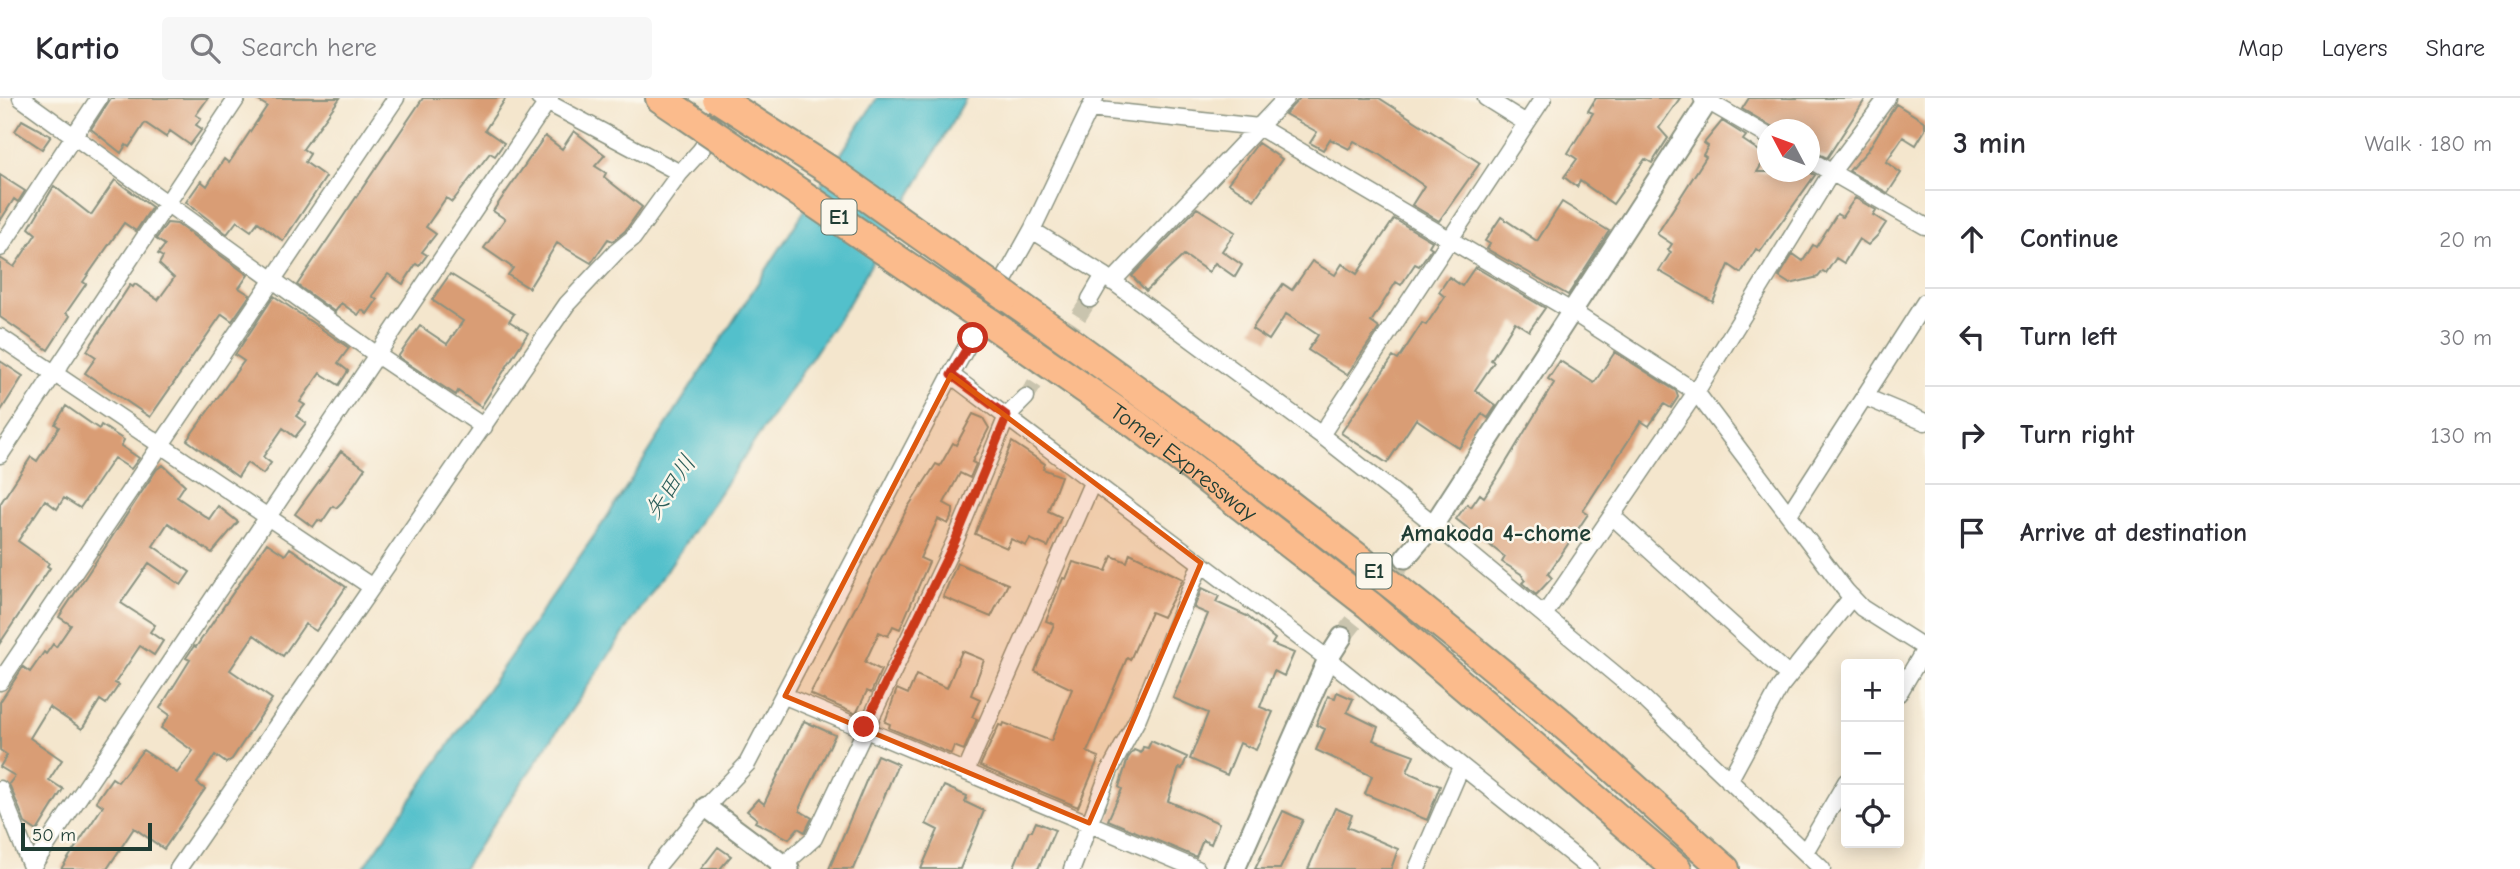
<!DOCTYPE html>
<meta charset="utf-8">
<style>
:root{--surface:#fff;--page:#f7f7f7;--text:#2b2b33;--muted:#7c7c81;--line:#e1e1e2}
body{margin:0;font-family:"Comic Neue","Klee One",sans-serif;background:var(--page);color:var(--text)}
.controls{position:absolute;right:21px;bottom:21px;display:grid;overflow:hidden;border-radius:7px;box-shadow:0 4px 18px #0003}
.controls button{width:63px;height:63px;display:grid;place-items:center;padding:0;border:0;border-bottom:2px solid var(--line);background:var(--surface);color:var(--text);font:35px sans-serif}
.compass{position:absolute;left:1757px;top:21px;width:63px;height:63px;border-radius:50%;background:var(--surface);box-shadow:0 4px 18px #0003;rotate:311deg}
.scale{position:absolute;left:21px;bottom:18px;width:131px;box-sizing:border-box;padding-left:7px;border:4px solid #1f3d34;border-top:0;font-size:19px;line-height:24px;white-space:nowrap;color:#1f3d34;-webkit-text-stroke:5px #fbf7ec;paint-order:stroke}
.stop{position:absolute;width:21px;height:21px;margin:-16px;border:5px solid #c8321e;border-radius:50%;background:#fff}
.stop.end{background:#c8321e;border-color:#fff;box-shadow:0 2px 7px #0008}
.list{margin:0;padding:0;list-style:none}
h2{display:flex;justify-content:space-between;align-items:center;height:91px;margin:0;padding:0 28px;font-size:30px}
h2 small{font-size:23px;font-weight:400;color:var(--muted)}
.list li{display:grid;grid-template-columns:46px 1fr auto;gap:21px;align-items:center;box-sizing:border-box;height:98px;padding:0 28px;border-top:2px solid var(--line)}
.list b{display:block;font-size:26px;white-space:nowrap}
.list em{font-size:23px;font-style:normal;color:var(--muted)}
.icon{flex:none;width:38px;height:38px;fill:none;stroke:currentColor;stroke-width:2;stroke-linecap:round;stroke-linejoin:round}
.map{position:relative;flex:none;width:1925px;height:771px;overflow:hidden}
header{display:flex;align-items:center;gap:42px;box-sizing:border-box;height:98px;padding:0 35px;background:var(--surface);border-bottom:2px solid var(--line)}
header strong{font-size:33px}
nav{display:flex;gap:38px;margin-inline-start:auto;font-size:24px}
.search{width:490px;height:63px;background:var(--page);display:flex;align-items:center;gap:18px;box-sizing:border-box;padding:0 24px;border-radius:7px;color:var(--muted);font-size:26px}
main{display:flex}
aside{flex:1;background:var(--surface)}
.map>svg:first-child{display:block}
</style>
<header>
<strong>Kartio</strong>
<div class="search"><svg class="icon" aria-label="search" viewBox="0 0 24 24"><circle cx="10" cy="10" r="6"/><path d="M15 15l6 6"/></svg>Search here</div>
<nav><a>Map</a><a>Layers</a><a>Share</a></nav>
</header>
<main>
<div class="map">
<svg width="1925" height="771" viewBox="0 0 1925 771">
<rect width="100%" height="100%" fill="#fbf7ec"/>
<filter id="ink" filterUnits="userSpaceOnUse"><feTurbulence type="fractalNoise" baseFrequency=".0143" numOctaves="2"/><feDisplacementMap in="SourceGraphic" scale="14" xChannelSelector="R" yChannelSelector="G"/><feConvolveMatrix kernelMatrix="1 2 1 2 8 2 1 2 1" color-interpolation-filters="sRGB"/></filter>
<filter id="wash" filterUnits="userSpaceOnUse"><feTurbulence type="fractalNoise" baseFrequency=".00686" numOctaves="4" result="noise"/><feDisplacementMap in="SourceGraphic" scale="28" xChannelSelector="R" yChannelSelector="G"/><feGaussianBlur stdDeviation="1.57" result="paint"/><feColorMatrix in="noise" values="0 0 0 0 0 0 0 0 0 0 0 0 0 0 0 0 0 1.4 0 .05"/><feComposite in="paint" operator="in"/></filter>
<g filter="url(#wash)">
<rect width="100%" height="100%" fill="#f4e6cd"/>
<path fill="#53c0cb" stroke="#397e80" stroke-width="2" d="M877 0H966L849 205 463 771H363L605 422Z"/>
<g id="blocks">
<path fill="#d99d74" d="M111 0H208L196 17 201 20 196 27 202 31 190 47 170 33 166 39 145 25 129 49 126 47 121 55 91 31Z
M254 0H340L303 51 310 56 305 64 326 79 283 143 258 124 251 133 237 123 227 136 186 104 201 83 207 88 224 61 229 65 267 8Z
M423 0H506L485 32 504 45 495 58 490 55 452 104 446 100 426 129 436 136 422 154 427 157 419 168 416 166 403 186 388 176 372 198 377 202 367 216 362 212 358 217 341 205 335 214 297 187Z
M1300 0H1379L1480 65 1439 123 1412 107 1424 88 1377 55 1354 43 1349 51 1330 41 1323 52 1310 45 1317 34 1285 16Z
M1596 0H1680L1659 30 1668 40 1652 65 1645 61 1613 106 1580 83 1577 89 1564 79 1577 61 1568 55 1593 15 1588 13Z
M1749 0H1866L1827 60 1810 52V32H1778L1742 11Z
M1896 6 1925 24V32L1916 47 1903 39 1886 64 1901 75 1888 95 1849 73 1868 52Z
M22 22 51 38 42 51 15 33Z
M1722 23 1746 38 1743 42 1767 58 1757 74H1809L1815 77 1760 154 1756 151 1741 175 1729 167 1713 204 1659 173 1671 154 1668 152 1672 146 1657 136 1706 59 1703 57 1708 48 1704 45Z
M574 33 605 57 595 68 606 75 604 79 642 109 625 133 613 143 608 141 591 165 557 145 529 190 508 177 513 170 484 150 505 121 493 113 545 38 562 51Z
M1258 45 1282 61 1254 102 1228 85Z
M0 77 25 93 18 104 14 101 0 123Z
M115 82 152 109 136 133 124 125 83 184 86 186 66 215 70 218 48 252 0 219V160L14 169 36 136 29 130 54 88 91 117Z
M1855 100 1876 112 1873 117 1886 125 1878 137 1868 147 1859 141 1844 165 1836 160 1826 175 1823 173 1818 179 1790 186 1779 179 1793 156 1803 163 1813 147 1816 149 1837 116 1842 119Z
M1562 104 1609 133 1568 197 1487 151 1490 146 1485 143 1501 119 1537 143Z
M1197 110 1235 134 1222 153 1242 167 1235 179 1215 165 1209 174 1184 157 1146 193 1132 178Z
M1394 121 1432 143 1429 148 1432 150 1419 168 1415 166 1401 187 1396 184 1371 224 1379 230 1347 277 1308 252 1318 237 1286 216 1269 242 1252 231 1283 186 1292 192 1312 163 1335 177 1342 166 1357 176Z
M167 125 177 126 248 177 239 190 250 197 232 223 222 216 150 319 85 275 96 259 87 253 130 187 133 189 135 186 158 202 174 180 159 166 163 159 158 156 165 147 156 141Z
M1475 169 1545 210 1529 233 1515 224 1491 262 1494 264 1475 292 1496 308 1488 320 1482 316 1459 350 1416 321 1387 365 1341 335 1393 259 1398 262 1422 225 1426 227 1445 199 1439 194 1449 179 1462 188Z
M450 176 514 216 509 223 528 235 481 309 458 293 456 297 398 259 420 228 447 246 463 223 432 202Z
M274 198 349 250 338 265 348 273 339 287 320 275 300 304 305 307 296 318 306 325 295 339 283 330 263 359 271 365 263 376 247 365 238 379 187 342 244 263 235 257Z
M1615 254 1676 293 1678 299 1671 310 1664 306 1649 328 1641 323 1583 413 1588 416 1548 476 1552 480 1536 497 1522 485 1525 482 1521 476 1502 464 1505 459 1456 421 1467 406 1471 409 1480 396 1484 399 1499 376 1554 285 1548 281 1560 263 1594 285Z
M0 263 23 278 0 314Z
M66 308 99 331 101 327 124 342 121 348 139 360 131 371 114 360 80 410 64 400 57 411 45 402 18 443 49 465 47 468 50 470 0 545V406L31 359 37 363 59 329 55 326Z
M973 316 983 320 989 330 972 364 976 366 970 380 960 375 944 405 953 410V416L948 426 938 421 920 460 929 464 900 531 893 528 888 538 879 534 865 564 881 572 871 595 867 593 856 616 810 596 908 409 936 366 940 368 953 345 956 347Z
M1012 344 1045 366 1043 371 1061 378 1048 413 1061 419 1048 449 1030 441 1026 448 1011 441 1007 450 975 436Z
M341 353 365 370 342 404 336 410 333 408 322 424 318 422 313 429 295 416Z
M163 367 185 387 177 399 209 421 218 408 238 424 212 455 168 425 153 448 190 474 181 487 149 465 121 505 155 527 150 534 163 543 154 557 140 548 115 585 119 587 106 606 100 602 82 631 49 609 30 640 62 662 49 682 63 691 37 733 25 725 20 712 9 686 15 678 0 669 7 657 0 652V604L23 569 30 574 44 554 46 556 53 546 56 549 71 527 59 519 157 371Z
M267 445 285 457 290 450 346 489 316 533 305 526 283 558 254 537 230 572 272 601 232 661 226 665 215 657 197 685 205 691 164 751 134 730 107 771H61L103 708 96 703 112 680 118 684 143 652 177 675 193 653 161 630 170 617 160 610 190 562 186 560 194 548 196 549Z
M1130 455 1183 481 1163 519 1151 514 1130 562 1127 560 1087 654 1099 659 1078 709 980 668 999 627 1003 628 1004 625 1051 643 1072 591 1035 573 1054 526 1046 523 1063 480 1066 481 1073 464 1106 473 1112 458 1127 464Z
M957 465 1008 486 991 519 943 499Z
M1202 490 1219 498 1216 504 1247 518 1275 541 1272 546 1294 555 1284 578 1274 573 1260 609 1273 614 1256 652 1240 645 1227 677 1190 661 1208 615 1173 600 1208 516 1194 510Z
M962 553 984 562 971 597 980 601 972 619 977 621 964 652 954 648 951 656 889 630 890 626 885 624 897 591 908 596 916 577 947 590Z
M1337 594 1353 601 1347 614 1378 629 1373 642 1414 657 1407 674 1440 688 1427 722 1365 696 1372 678 1316 652 1325 631 1316 627 1328 598 1335 600Z
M804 623 835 637 800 709V713L812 720 805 734 798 730 789 741 755 724 757 721 747 713 758 701 764 706Z
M1151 643 1187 659 1182 671 1179 670 1168 703 1219 725 1211 746 1203 742 1196 759 1108 722 1122 691 1119 689 1128 660 1134 652 1141 655 1143 649 1148 650Z
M877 657 898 666 853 771H829Z
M944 688 967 698 965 704 984 713 960 771H921L938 732 926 726Z
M1335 710 1352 717 1347 729 1398 751 1391 771H1308Z
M1283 713 1303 722 1280 771H1255Z
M1036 724 1055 732 1038 771H1013L1029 733H1032Z
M718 749 731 758 720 771H701Z"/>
</g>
</g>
<g filter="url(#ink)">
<use href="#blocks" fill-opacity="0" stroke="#8a9280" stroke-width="2"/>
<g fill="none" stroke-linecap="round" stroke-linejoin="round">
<path stroke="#c9c4ae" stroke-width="16" stroke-dasharray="16 8" stroke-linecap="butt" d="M1026 299 1090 201"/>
<path stroke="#c9c4ae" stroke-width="19" stroke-dasharray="19 10" stroke-linecap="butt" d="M1342 539 1405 460"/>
<g stroke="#8a9280" stroke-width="19">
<path id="minor" d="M21 0 377 257 484 329
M539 0 680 75
M1486 0 1526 25
M1702 0 1768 38
M1089 11 1259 29 1571 213 1696 294 1846 493 1862 510 1925 550
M1810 62 1925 128
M1032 132 1104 177 1321 337 1434 426 1639 596 1822 771
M0 150 99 0
M1112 184 1286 0
M1090 201 1104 177
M0 239 372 489
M951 277 1328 561 1590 771
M1865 299 1925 324
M1321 337 1543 0
M0 357 237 0
M1789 416 1925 204
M1612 418 1789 578
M1544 517 1696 294 1831 75 1887 0
M0 584 396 0
M1899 595 1925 551
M785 598 1197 771
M966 673 1092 385
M1729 683 1780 589 1852 499
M0 691 32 771
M1805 754 1846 684
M32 769 550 0
M178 771 567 206 616 154 633 140 680 75 700 53 735 2
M655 771 706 709 747 666 951 277 1032 132 1095 0
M779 771 814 740 956 441 1007 318 1026 299
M1072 771 1110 672 1137 622 1201 465
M1417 771 1461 669"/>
</g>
<g stroke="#8a9280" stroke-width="23">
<path id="tertiary" d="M1405 460 1434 426 1710 0
M706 709 789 771
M1235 771 1328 561 1342 539"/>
</g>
<g stroke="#8a9280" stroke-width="32">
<g id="motorway">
<path d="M660 0 687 18"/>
<path d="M1006 198C1196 332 1381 474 1559 623 1616 671 1669 722 1725 771"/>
<path id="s1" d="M989 224 1137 327 1369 507 1677 771"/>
</g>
</g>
<use href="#minor" stroke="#fff" stroke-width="16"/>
<use href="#tertiary" stroke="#fff" stroke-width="19"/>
<use href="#motorway" stroke="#fbbb8c" stroke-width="28"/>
<g stroke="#8a9280" stroke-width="32" stroke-linecap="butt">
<path id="motorway-bridge" d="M717 0 829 72 1006 198
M687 18 989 224"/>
</g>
<use href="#motorway-bridge" stroke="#fbbb8c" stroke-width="28"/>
</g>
</g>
<g fill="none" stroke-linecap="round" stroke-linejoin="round" filter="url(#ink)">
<path stroke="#c8321e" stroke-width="9" d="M864 629 956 441 1007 318 951 277 973 240"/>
</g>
<path fill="#de580e" fill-opacity="0.2" stroke="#de580e" stroke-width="5" stroke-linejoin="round" d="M951 277 1201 465 1089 725 785 598Z"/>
<g text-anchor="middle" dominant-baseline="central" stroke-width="5" stroke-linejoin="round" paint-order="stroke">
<g fill="#fbf7ec" stroke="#61756b" stroke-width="2">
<rect x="821.5" y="101.5" width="35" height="35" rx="5"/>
<rect x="1356.5" y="455.5" width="35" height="35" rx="5"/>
</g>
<g font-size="21" font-weight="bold" fill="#1f3d34">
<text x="839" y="119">E1</text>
<text x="1374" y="473">E1</text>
</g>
<g font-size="23" fill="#1f3d34" stroke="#fbf7ec">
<text stroke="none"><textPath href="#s1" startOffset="240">Tomei Expressway</textPath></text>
</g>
<g font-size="24" font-style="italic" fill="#2c5e5a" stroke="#fbf7ec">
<text transform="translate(670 389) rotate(-56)">矢田川</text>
</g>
<g font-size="24" font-weight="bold" fill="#1f3d34" stroke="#fbf7ec">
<text x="1496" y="435">Amakoda 4-chome</text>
</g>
</g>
</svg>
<div class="controls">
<button>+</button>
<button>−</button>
<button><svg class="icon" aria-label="locate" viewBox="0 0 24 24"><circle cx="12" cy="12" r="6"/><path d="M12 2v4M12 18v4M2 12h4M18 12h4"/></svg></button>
</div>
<svg class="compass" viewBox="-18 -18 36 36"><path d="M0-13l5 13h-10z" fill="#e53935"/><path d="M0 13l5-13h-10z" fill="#7c7c81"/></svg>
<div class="scale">50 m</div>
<div class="stop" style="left:973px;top:240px"></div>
<div class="stop end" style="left:864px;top:629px"></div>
</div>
<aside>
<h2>3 min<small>Walk · 180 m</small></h2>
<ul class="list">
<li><svg class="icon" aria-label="ahead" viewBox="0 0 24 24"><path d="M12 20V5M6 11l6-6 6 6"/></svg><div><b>Continue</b></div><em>20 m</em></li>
<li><svg class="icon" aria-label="left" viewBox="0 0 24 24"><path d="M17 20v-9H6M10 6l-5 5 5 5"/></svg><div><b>Turn left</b></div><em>30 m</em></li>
<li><svg class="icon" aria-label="right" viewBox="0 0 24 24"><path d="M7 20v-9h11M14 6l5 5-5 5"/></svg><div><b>Turn right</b></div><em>130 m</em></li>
<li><svg class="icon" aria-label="arrive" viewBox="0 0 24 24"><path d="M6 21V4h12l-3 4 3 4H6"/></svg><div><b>Arrive at destination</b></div></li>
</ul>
</aside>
</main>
